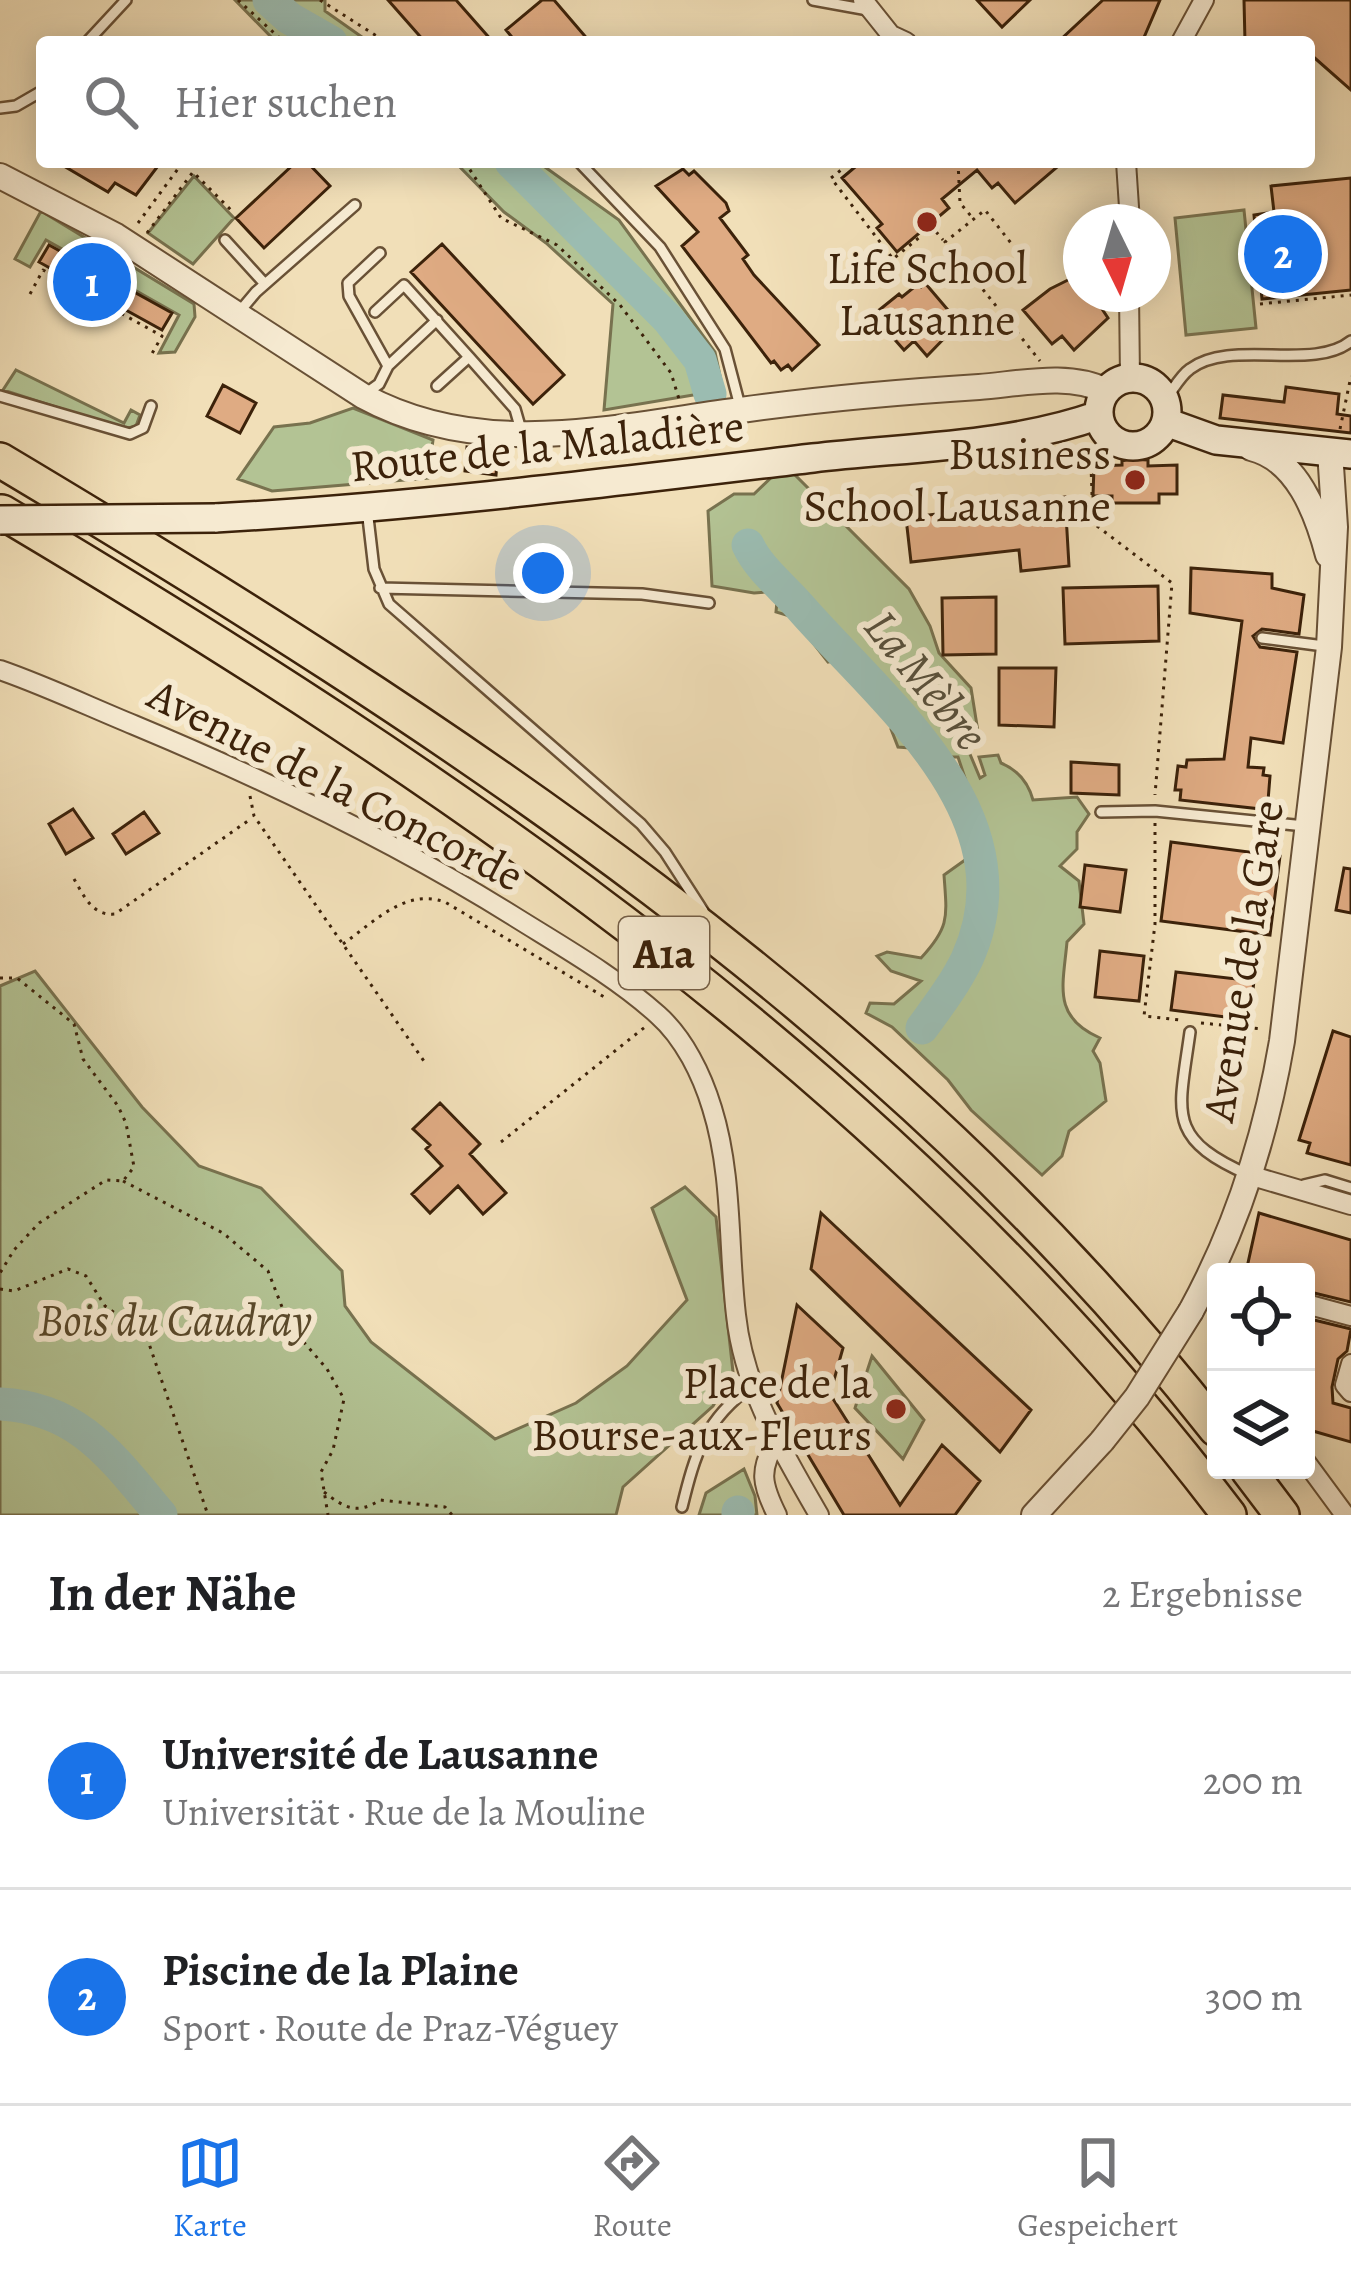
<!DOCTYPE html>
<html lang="de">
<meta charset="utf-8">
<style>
:root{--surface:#fff;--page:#f6f6f6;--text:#202124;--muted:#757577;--line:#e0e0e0;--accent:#1a73e8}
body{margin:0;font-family:Alegreya,serif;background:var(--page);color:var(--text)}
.controls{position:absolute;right:36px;bottom:36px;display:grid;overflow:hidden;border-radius:12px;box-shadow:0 6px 30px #0003}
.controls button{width:108px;height:108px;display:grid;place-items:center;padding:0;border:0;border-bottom:3px solid var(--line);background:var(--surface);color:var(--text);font:60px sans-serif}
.compass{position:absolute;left:1063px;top:204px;width:108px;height:108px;border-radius:50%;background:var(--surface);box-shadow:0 6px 30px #0003;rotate:175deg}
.you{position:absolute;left:543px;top:573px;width:42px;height:42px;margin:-30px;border:9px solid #fff;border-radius:50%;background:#1a73e8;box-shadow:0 0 0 18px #1a73e833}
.badge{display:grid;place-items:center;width:78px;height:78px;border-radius:50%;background:var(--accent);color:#fff;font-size:39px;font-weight:700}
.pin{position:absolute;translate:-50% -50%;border:6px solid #fff;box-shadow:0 3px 12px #0006}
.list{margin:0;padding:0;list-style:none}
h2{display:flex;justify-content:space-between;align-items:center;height:156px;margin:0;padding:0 48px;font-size:51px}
h2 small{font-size:39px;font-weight:400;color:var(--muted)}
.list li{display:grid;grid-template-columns:78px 1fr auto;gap:36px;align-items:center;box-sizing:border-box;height:216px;padding:0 48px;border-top:3px solid var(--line)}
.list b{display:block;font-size:45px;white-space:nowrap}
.list p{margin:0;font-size:39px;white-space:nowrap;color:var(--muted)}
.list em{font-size:39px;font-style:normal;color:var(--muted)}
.icon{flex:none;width:66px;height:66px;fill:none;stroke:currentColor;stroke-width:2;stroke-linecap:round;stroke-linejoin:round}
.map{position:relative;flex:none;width:1351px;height:1515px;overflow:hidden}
.search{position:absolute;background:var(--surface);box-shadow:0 6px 30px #0003;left:36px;right:36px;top:36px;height:132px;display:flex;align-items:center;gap:30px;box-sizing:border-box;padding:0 42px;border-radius:12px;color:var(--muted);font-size:45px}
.sheet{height:588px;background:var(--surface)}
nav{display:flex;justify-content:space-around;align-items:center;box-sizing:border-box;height:168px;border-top:3px solid var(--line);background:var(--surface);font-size:33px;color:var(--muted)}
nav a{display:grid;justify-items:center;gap:6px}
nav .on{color:var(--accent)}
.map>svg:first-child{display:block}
</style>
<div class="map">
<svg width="1351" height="1515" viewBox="0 0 1351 1515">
<rect width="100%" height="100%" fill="#f1dfb8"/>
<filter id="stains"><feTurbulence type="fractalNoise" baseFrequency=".00167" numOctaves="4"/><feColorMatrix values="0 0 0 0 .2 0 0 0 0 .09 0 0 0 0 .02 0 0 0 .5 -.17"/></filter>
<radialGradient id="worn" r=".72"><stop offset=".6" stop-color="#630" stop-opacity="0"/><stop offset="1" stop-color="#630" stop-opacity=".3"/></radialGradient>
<path fill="#b3c394" stroke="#78724f" stroke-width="3" d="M235 0H325V11L369 42H276Z
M455 162H538L619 220 715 352 723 390 604 410 613 304 546 243 504 212Z
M194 176 234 218 193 264 148 233Z
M1244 210 1256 328 1186 335 1175 218Z
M41 211 194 304 195 317 175 352 159 353 179 315 46 240 30 267 15 259Z
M16 370 124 423 131 410 140 415 136 426 124 429 3 390Z
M353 408 433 440 428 478 272 491 238 479 274 427 310 423Z
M778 471 793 473 909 589 930 626 939 653 971 688 979 738 967 747 980 778 985 775 979 757 998 755 1001 763C1018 770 1028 782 1033 800L1077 797 1089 814 1077 832V849L1060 866 1079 881 1084 924 1067 942C1063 986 1052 1017 1100 1038L1093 1051 1100 1063 1106 1101 1069 1131 1062 1156 1042 1175 971 1110 948 1080 892 1027 866 1013 870 1003 894 1004 921 981 891 971 877 956 887 952 921 958C950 927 947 917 944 875L979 850 975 808 958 757H931L919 740 910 748 898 747 891 729 896 718 873 701V691L842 659 828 662 793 617 776 612 778 591 754 593 712 586 708 511 734 494H754Z
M35 971 142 1107 199 1166 261 1188 342 1271 345 1306 371 1342 495 1439 576 1403 627 1366 687 1300 652 1208 685 1187 716 1217 733 1372 713 1406 623 1487 616 1515H0V986Z
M872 1356 924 1420 903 1459 855 1408Z
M744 1469 755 1496 757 1515H699L706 1493Z"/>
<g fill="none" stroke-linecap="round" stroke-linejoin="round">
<path stroke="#9bbcb1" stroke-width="33" d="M269 0 289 18 331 42
M511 162 668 319 700 360 710 394
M748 545C759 569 784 588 801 608 883 702 1032 816 967 959 955 984 938 1006 922 1028
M0 1404C80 1408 113 1458 161 1515
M738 1515V1512"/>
</g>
<path fill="#dfab83" stroke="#3c220a" stroke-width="3" d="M388 0H456L493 42H425Z
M542 0H554L590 42H516L506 30Z
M977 0H1030L1002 27Z
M1103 0H1160L1142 42H1058Z
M1244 0H1351V90L1309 53V42H1245Z
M57 162H161L136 195 115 183 108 192Z
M296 162H307L330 186 264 248 236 218Z
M861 162H1063L1015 203 998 183 992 188 977 170 942 199 949 208 897 252 877 228 882 224 842 178Z
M683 169 689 175 694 171 726 203 729 211 720 218 748 255 743 259 754 275 819 345 792 370 788 365 781 370 774 361 771 363 682 246 698 232 656 186Z
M1351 178V290L1262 299 1254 215 1274 212 1271 186Z
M442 244 564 375 533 404 411 272Z
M49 245 172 313 162 330 39 262Z
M1074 277 1081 285V294H1092L1108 318 1074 350 1062 336 1052 344 1023 310 1050 289Z
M925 283 959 323 927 356 914 341 904 350 873 315 899 294 902 297 918 284 921 287Z
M223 385 256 403 240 433 207 416Z
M1286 387 1339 394 1337 414 1351 416V433L1220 418 1223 395 1284 402Z
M467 447 498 450 496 475 465 471Z
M1129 459 1148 460V466L1177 465V494H1159V503H1112V496H1093L1094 466 1122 465V461Z
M1065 497 1069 566 1021 571 1019 550 911 562 906 518Z
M1191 568 1272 574V588L1304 595 1299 634 1262 629 1253 636 1260 647 1297 652 1283 743 1251 738 1248 767 1264 768 1263 775 1270 776 1268 801 1262 800 1261 809 1180 800 1181 790H1175L1178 766 1186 767 1187 760 1224 759 1242 621 1190 613Z
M1158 586 1159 641 1065 644 1063 588Z
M996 597V654L943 655 942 598Z
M999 668H1056L1054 727 999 725Z
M1071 762 1119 765V795L1071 793Z
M73 809 93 838 66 854 49 824Z
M144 812 159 833 126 854 113 834Z
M1171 842 1280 856 1270 935 1161 921Z
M1085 865 1126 870 1120 912 1080 907Z
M1344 868 1351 869V913L1336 910Z
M1100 951 1144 956 1139 1001 1095 997Z
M1176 972 1254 981 1249 1020 1171 1010Z
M1333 1031 1351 1037V1165L1307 1153 1310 1143 1299 1140Z
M440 1103 480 1144 470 1154 506 1193 483 1214 458 1186 430 1213 412 1194 442 1166 426 1149 430 1145 413 1129Z
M821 1213 1031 1410 1000 1452 811 1269Z
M1259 1213 1351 1240V1302L1306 1291V1272H1246Z
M797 1305 843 1348 830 1394 900 1505 942 1445 980 1481 955 1515H844L777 1403Z
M1310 1319 1351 1329 1347 1351 1338 1359 1332 1387 1333 1403 1351 1408V1442L1306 1429V1336Z"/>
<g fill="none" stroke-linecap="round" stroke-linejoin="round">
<g stroke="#695136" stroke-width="14">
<path id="service" d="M813 0 868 10
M87 42 126 0
M0 108 16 106 42 91
M579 162 660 247 725 349 741 410
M225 240 265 284
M240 311 256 292 355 205
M375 312 404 285 469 357 437 386
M469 357 515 409 521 430
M388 366 437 320
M365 394 379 384 388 366 349 296 348 283 380 253
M0 396 130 434 143 428 151 406
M1165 400C1173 390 1180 376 1190 369 1231 338 1313 372 1351 341
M367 509 374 569 389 604 641 824 665 852 703 911
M380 588 642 594 709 603
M1262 638 1324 646
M1101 812 1155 811 1305 826
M1190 1032C1179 1113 1165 1138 1249 1175
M1304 1185 1325 1180 1351 1188
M682 1507C695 1454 705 1419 752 1386"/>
</g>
<g stroke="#695136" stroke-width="22">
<path id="minor" d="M863 0 891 35 906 42
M1181 42 1204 0
M1126 162 1130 222
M1129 294 1130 378
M0 670C46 686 90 707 134 725 266 780 395 842 515 917 563 947 616 977 658 1015 684 1038 702 1075 712 1108 733 1175 728 1247 736 1315 744 1390 783 1452 819 1515
M1249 1175 1351 1205
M1306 1304 1351 1316
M1351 1364 1345 1385 1351 1392
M777 1440C758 1470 762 1485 777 1515
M1306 1462 1345 1515"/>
</g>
<g stroke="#695136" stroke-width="28">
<path id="tertiary" d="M0 176 116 236 363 396C482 461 613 427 741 410 820 399 899 392 979 387 1019 384 1069 372 1106 391
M1251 448C1297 459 1317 513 1328 555
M1191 1311C1237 1227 1266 1135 1282 1041L1329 647 1335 527 1330 451
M1034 1515 1102 1441"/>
</g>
<g stroke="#3c220a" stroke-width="32">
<path id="secondary" d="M1099 412a34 34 0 1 1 68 0a34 34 0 1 1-68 0Z
M1166 422 1216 440 1351 454
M215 518C416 507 613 482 813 458 908 447 1009 447 1099 415"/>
</g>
<g stroke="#3c220a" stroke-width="38">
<path id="motorway" d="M0 460C444 725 893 1017 1216 1429
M2 512C458 783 905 1087 1229 1515
M1248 1470 1282 1515"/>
</g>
<path stroke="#3c220a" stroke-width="3" stroke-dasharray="3 6" stroke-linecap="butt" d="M238 0 284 42
M320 0 386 42
M465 162 501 218 557 245 620 305 671 373 679 399
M839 162 841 170 831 178 893 259 932 227 943 240
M958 162 960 203 971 216
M138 223 183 162
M147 233 193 172 232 211
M978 283 1018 252 985 210 945 242 1040 361
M30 294 43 270 162 336 150 357
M1260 304 1351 295
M1340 429 1351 376
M1091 465 1093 523 1172 583 1155 795
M250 796 254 816 426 1064
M1155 823V924L1144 1016 1180 1020
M74 879C84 896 92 916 115 914L252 818
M343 944C374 922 405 888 445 902L606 998
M0 978H17L74 1024 83 1059 118 1106 126 1123 134 1167 123 1181 106 1180 39 1223 14 1250 0 1273
M1201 1023 1263 1029
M501 1142 645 1027
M123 1181 223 1233 268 1271 289 1325 327 1369 344 1399 333 1450 321 1472 328 1515
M0 1289 14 1291 68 1269 86 1276 105 1306 146 1335 208 1515
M324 1492C345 1508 357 1515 380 1500L445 1507 452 1515"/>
<use href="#service" stroke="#f6ead1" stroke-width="9"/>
<use href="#minor" stroke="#f6ead1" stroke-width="18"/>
<use href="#tertiary" stroke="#f6ead1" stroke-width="24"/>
<use href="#secondary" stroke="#f6ead1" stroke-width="27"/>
<use href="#motorway" stroke="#f1dfb8" stroke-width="33"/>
<g stroke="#695136" stroke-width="28" stroke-linecap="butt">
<path id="tertiary-bridge" d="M1102 1441 1137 1397 1191 1311"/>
</g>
<g stroke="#3c220a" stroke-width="32" stroke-linecap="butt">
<path id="secondary-bridge" d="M0 520 215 518"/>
</g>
<use href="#tertiary-bridge" stroke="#f6ead1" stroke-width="24"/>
<use href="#secondary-bridge" stroke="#f6ead1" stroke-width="27"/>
</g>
<g fill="#8f2418" stroke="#f6ead1" stroke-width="4.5">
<circle cx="927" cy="222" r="12"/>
<circle cx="1135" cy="480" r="12"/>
<circle cx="896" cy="1409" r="12"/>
</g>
<g text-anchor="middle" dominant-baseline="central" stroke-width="12" stroke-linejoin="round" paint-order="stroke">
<rect fill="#f6ead1" stroke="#745e46" stroke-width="3" x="619" y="917" width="90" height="72" rx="9"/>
<g font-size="42" font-weight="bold" fill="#3c220a">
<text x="664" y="953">A1a</text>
</g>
<g font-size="45" fill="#3c220a" stroke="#f6ead1" text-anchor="end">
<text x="927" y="268" text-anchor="middle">Life School<tspan x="927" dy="52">Lausanne</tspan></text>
<text x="1111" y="454">Business<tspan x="1111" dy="52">School Lausanne</tspan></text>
<text x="872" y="1383">Place de la<tspan x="872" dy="52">Bourse-aux-Fleurs</tspan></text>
</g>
<g font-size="45" fill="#3c220a" stroke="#f6ead1">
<text transform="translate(547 446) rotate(-6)">Route de la Maladière</text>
<text transform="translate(336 785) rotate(27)">Avenue de la Concorde</text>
<text transform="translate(1243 961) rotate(-81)">Avenue de la Gare</text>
</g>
<g font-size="45" font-style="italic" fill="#5a4a2c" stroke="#f6ead1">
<text x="175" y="1320">Bois du Caudray</text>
</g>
<g font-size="48" font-style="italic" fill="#58503c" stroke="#f6ead1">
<text transform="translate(926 680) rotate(51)">La Mèbre</text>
</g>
</g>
<rect width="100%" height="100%" filter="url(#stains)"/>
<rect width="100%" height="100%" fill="url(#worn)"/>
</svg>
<div class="controls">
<button><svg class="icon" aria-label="locate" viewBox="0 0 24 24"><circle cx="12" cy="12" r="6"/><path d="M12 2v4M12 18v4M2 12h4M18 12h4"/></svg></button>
<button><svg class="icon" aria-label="layers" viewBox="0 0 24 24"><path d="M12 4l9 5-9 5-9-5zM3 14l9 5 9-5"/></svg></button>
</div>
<svg class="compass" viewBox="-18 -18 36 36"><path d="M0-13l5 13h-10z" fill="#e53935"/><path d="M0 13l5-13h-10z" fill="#757577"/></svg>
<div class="you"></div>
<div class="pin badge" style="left:92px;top:282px">1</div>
<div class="pin badge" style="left:1283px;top:254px">2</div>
<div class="search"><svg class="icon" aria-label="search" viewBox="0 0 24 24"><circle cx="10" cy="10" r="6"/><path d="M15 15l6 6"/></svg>Hier suchen</div>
</div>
<section class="sheet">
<h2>In der Nähe<small>2 Ergebnisse</small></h2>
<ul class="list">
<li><span class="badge">1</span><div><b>Université de Lausanne</b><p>Universität · Rue de la Mouline</p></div><em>200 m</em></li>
<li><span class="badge">2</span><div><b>Piscine de la Plaine</b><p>Sport · Route de Praz-Véguey</p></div><em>300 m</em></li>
</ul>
</section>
<nav>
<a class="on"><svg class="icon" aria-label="map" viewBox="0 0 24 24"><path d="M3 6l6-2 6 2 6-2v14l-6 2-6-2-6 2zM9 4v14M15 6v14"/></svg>Karte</a>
<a><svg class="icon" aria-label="directions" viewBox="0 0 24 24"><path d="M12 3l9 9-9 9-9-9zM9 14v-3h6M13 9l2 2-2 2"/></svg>Route</a>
<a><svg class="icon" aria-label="saved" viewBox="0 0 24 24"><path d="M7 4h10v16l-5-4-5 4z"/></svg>Gespeichert</a>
</nav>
